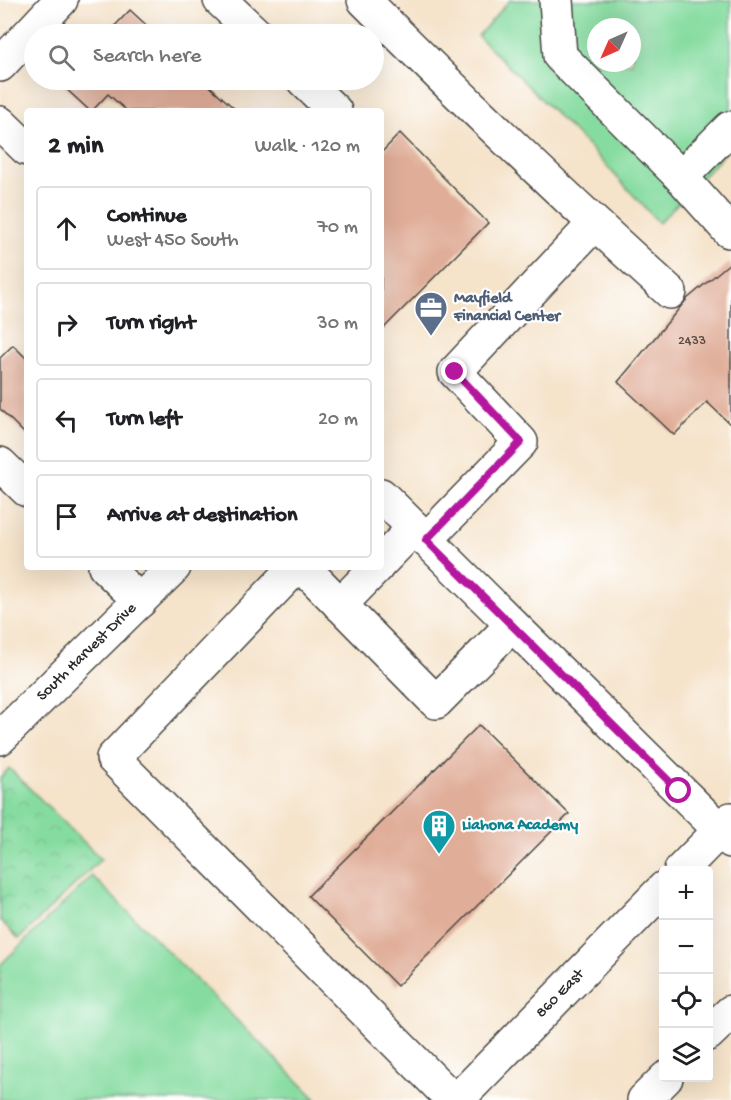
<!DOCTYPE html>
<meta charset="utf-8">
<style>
:root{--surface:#fff;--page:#f2f2f2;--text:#202124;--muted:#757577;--line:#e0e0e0}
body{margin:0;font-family:"Gochi Hand",sans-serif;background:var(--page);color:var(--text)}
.controls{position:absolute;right:18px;bottom:18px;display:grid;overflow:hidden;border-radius:6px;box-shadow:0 6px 24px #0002}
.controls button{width:54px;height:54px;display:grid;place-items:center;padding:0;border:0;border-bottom:2px solid var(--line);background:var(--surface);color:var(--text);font:30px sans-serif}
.compass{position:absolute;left:587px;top:18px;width:54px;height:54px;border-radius:50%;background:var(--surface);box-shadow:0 6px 24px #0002;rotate:225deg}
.stop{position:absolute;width:18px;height:18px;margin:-14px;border:4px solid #b5179e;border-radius:50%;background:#fff}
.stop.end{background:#b5179e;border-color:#fff;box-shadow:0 2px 6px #0008}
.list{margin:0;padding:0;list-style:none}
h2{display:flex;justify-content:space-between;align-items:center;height:78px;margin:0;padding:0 24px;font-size:26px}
h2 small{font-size:20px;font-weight:400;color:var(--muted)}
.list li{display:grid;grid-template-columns:39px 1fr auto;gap:18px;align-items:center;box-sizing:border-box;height:84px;margin:0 12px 12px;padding:0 12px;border:2px solid var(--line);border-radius:6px}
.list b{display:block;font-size:22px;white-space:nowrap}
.list p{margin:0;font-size:20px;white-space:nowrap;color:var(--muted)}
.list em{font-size:20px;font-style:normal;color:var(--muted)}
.icon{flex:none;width:33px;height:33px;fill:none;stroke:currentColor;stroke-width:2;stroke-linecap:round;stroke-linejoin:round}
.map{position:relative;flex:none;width:731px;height:1100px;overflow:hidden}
.search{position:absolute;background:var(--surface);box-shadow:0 6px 24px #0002;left:24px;top:24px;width:360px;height:66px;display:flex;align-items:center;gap:15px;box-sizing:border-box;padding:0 21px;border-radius:33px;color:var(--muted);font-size:22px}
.panel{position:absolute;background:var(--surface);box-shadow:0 6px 24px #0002;left:24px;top:108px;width:360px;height:462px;border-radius:6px}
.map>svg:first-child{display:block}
</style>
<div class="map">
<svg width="731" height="1100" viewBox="0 0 731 1100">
<defs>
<pattern id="park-crowns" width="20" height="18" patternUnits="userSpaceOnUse" patternTransform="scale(1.5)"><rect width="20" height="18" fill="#86dca0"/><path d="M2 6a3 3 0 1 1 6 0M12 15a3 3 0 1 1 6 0" fill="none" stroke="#74bd8a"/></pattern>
</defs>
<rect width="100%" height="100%" fill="#fff"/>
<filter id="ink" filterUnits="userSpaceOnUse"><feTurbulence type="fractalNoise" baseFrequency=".0167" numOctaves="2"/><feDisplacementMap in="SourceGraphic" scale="12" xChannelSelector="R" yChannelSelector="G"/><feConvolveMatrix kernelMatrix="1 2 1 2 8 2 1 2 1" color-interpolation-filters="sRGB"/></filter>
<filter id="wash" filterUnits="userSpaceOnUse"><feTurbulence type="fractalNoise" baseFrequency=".008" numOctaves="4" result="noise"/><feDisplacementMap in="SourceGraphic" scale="24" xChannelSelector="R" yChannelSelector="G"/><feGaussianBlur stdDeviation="1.35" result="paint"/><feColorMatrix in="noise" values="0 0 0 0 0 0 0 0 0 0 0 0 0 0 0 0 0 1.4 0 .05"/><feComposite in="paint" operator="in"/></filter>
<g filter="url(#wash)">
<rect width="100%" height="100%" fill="#f5e3ca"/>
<path fill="#86dca0" stroke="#588466" stroke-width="1.5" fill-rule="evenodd" d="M510 0H731V147L659 223 591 149 478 36ZM596 27H632V63H596Z
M92 876 317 1100H0V965Z"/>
<path fill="url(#park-crowns)" stroke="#588466" stroke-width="1.5" d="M9 768 101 859 19 939 0 920V778Z"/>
<g id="blocks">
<path fill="#e0ad98" d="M130 10 156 34H107Z
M65 80H203L237 111H127L108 94 92 111H90L61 84Z
M400 133 488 223 381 331V153Z
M731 262V425L707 402 674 435 618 382 687 299Z
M13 345 27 359V436L0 409V358Z
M479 725 569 814 397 986 308 896Z"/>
</g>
</g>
<g filter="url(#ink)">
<use href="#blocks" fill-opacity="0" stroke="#494743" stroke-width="1.5"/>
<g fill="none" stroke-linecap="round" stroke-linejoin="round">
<g stroke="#494743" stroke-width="36">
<g id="minor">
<path d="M220 0 256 34"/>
<path d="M364 0C463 100 565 197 670 292"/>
<path d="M556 0 560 56 681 177 729 231"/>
<path d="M0 65 61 0"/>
<path d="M303 80 335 111"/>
<path d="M0 123 27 149"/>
<path d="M681 177 730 128"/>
<path d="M0 464 27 490"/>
<path d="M381 495 731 841"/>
<path d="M426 540 521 442 455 372 594 224"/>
<path d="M381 562 414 528"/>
<path d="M105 567 140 601"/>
<path d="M296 567 113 758 453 1100"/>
<path d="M303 567 436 702 512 625"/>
<path d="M340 605 377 567"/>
<path id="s1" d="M0 738 174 567"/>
<path d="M681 870 731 819"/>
<path d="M708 1034 731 1012"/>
<path id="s2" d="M457 1100 664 888"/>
<path d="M644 1100 666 1078"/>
</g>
</g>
<use href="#minor" stroke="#fff" stroke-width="33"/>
</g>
</g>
<g fill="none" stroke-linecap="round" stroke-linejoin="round" filter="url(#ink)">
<path stroke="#b5179e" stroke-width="8" d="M455 372 521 442 426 540 679 791"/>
</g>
<defs>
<g id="office-pin" transform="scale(1.725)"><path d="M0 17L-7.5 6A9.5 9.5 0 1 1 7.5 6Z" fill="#5c6f8a" stroke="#fff"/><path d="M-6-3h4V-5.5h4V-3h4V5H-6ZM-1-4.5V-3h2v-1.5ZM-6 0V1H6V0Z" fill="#fff"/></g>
<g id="building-pin" transform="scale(1.725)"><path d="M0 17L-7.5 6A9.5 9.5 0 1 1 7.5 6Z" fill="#0f9aa8" stroke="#fff"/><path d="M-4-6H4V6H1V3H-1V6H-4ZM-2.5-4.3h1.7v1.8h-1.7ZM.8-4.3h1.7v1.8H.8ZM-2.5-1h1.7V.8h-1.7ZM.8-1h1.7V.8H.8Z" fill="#fff"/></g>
</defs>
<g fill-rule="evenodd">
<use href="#office-pin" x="431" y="308"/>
<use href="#building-pin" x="439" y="826"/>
</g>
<g text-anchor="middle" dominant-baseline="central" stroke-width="4.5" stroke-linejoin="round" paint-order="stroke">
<g font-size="14" fill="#584c46">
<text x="692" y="341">2433</text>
</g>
<g font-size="16" font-weight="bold" fill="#4e5e75" stroke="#fff" text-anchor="start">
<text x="454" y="299">Mayfield<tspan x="454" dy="18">Financial Center</tspan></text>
</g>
<g font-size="16" fill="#2b2b2b" stroke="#fff">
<text stroke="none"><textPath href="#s1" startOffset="122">South Harvest Drive</textPath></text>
<text stroke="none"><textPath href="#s2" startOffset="148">860 East</textPath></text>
</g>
<g font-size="16" font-weight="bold" fill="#0d838f" stroke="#fff" text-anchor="start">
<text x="462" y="826">Liahona Academy</text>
</g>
</g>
</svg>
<div class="controls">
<button>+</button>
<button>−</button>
<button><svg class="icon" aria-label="locate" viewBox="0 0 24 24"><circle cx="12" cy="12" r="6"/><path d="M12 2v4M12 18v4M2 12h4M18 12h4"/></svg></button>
<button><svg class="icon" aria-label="layers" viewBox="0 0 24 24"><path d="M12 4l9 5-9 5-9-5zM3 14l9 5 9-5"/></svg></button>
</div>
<svg class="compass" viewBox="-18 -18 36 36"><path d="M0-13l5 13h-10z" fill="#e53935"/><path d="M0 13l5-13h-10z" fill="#757577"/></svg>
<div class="stop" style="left:679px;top:791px"></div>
<div class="stop end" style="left:455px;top:372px"></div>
<div class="search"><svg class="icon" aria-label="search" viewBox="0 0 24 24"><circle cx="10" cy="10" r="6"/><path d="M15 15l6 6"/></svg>Search here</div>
<section class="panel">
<h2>2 min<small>Walk · 120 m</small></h2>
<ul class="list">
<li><svg class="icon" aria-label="ahead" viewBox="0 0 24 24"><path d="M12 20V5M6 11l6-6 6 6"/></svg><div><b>Continue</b><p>West 450 South</p></div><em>70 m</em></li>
<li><svg class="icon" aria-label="right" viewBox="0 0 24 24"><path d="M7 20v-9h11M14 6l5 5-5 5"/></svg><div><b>Turn right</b></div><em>30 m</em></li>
<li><svg class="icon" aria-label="left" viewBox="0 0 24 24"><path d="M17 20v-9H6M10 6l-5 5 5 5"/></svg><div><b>Turn left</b></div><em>20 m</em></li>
<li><svg class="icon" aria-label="arrive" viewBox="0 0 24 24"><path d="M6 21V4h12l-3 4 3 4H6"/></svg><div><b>Arrive at destination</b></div></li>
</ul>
</section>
</div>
